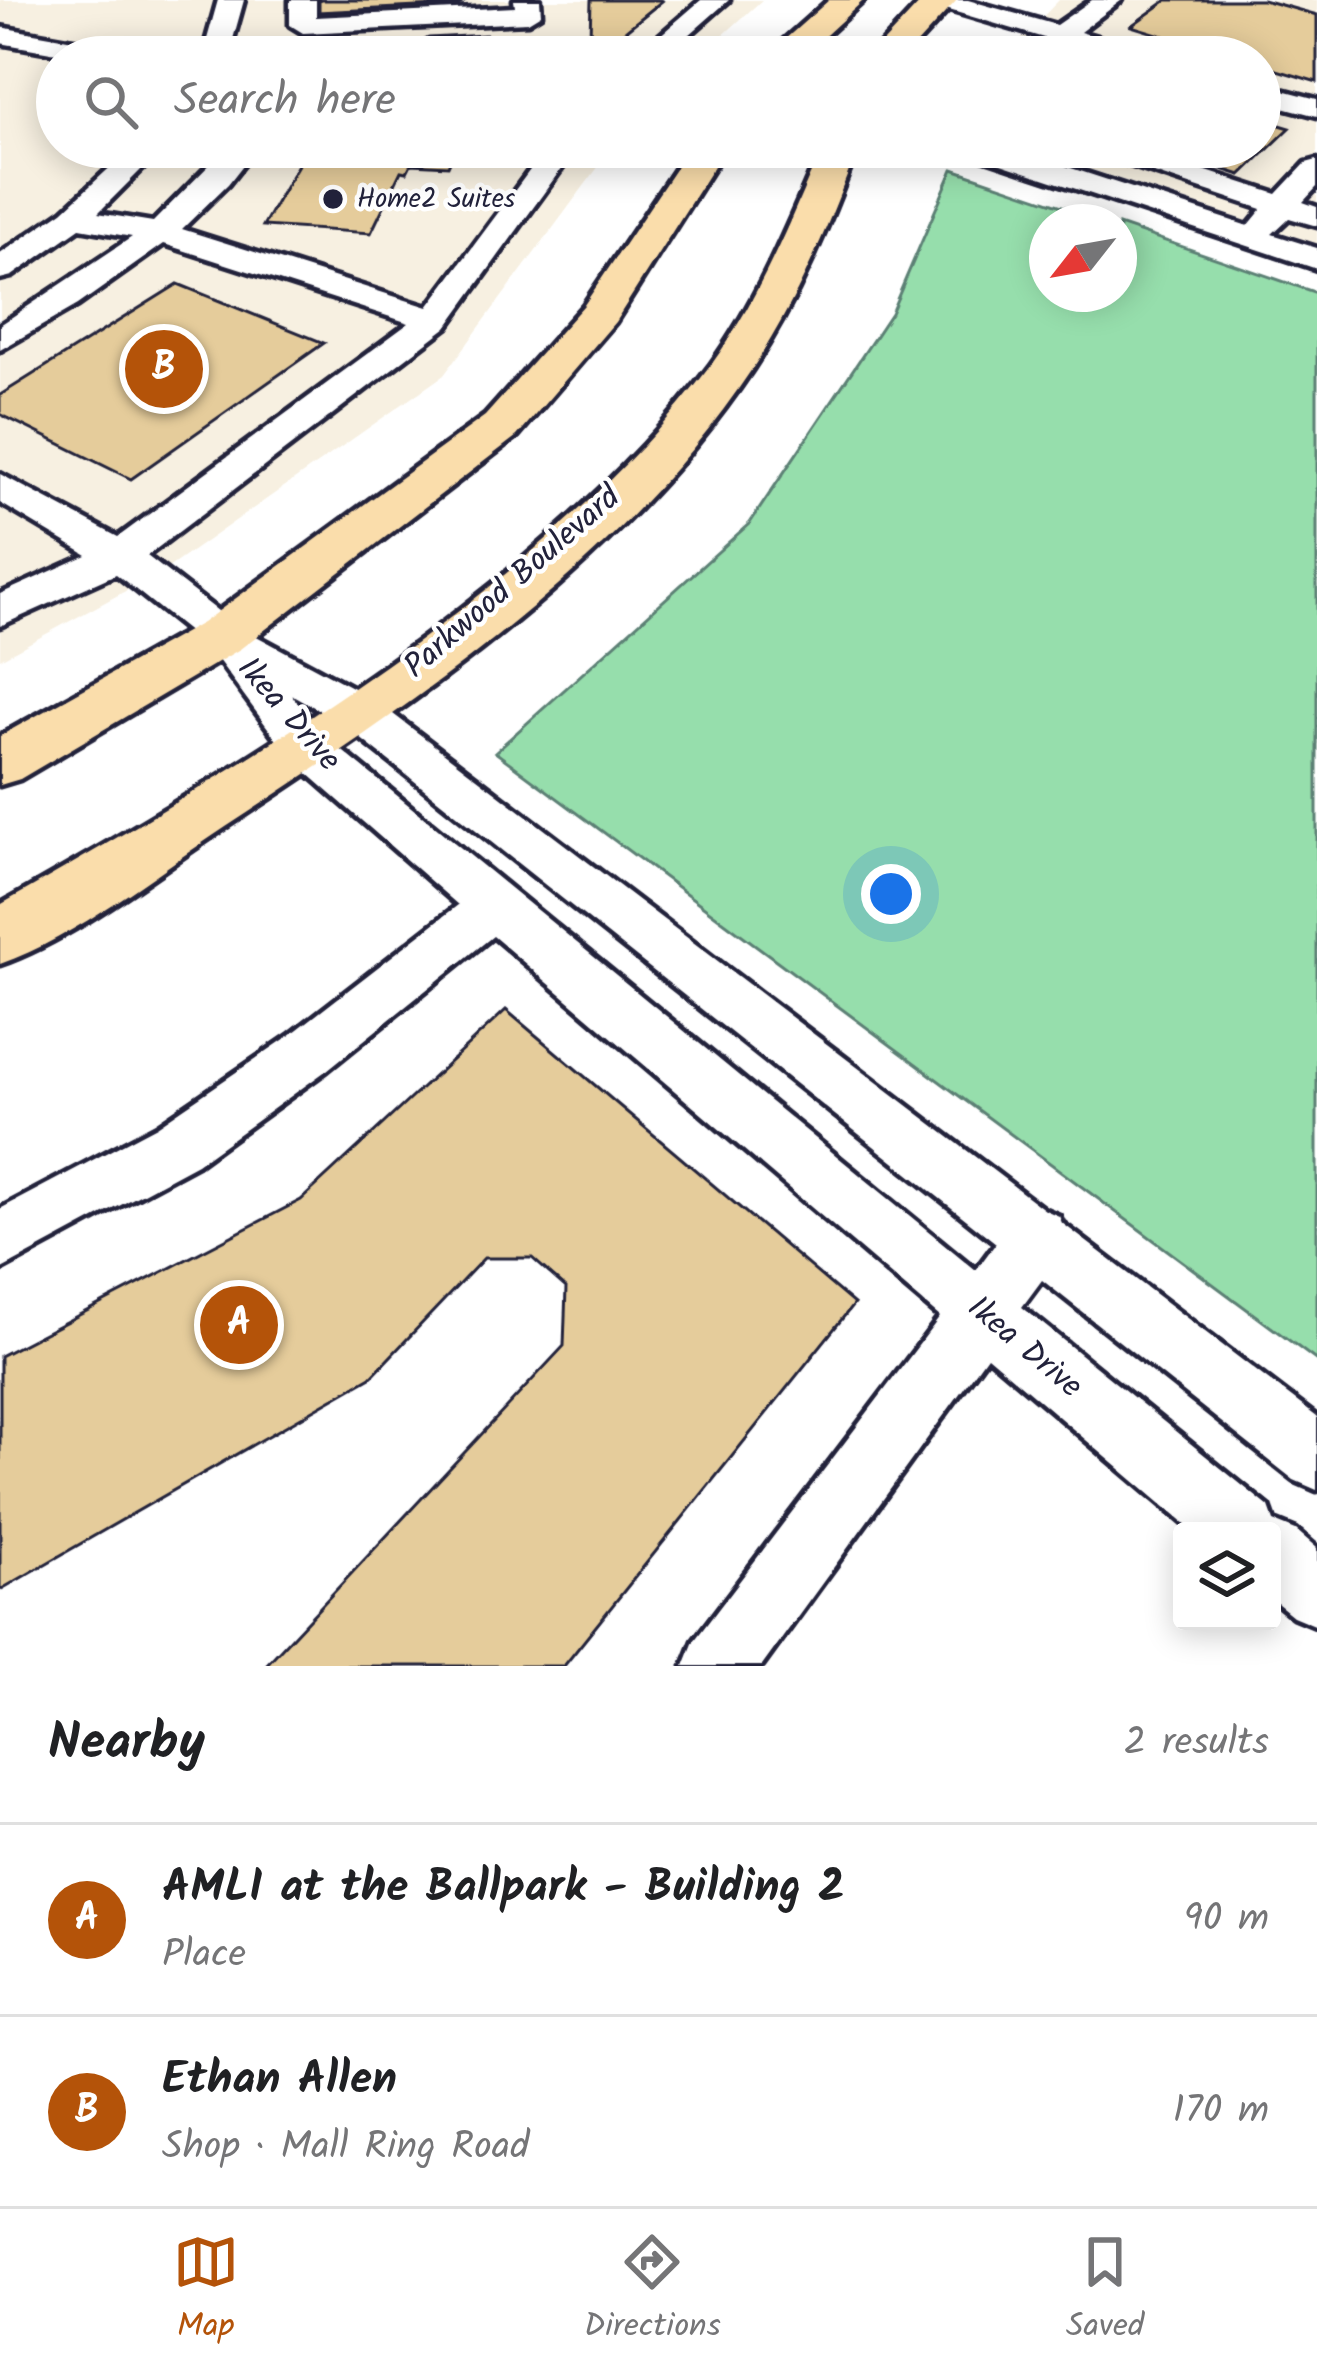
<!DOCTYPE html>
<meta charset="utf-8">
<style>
:root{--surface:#fff;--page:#f6f6f6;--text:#202124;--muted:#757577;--line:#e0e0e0;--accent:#b45309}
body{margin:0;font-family:Kalam,sans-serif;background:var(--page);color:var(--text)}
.controls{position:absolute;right:36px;bottom:36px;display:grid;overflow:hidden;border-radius:12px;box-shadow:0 6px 30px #0003}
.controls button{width:108px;height:108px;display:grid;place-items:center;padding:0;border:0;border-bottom:3px solid var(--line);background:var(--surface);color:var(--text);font:60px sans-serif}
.compass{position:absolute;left:1029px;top:204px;width:108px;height:108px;border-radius:50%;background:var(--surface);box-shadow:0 6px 30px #0003;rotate:239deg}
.you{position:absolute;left:891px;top:894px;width:42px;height:42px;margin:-30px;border:9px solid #fff;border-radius:50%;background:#1a73e8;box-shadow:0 0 0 18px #1a73e833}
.badge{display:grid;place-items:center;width:78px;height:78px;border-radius:50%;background:var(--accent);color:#fff;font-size:39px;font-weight:700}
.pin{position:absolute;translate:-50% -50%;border:6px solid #fff;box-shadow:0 3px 12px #0006}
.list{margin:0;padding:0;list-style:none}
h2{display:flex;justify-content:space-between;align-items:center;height:156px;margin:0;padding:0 48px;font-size:51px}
h2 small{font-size:39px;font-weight:400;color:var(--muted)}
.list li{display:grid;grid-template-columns:78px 1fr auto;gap:36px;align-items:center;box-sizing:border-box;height:192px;padding:0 48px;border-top:3px solid var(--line)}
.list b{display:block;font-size:45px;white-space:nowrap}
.list p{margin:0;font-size:39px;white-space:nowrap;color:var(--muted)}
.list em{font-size:39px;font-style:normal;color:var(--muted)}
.icon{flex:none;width:66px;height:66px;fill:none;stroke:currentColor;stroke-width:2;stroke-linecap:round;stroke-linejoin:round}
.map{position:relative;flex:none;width:1317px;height:1666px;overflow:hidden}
.search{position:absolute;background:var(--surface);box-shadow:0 6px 30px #0003;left:36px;right:36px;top:36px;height:132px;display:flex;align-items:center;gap:30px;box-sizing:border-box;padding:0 42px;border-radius:66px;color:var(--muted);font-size:45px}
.sheet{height:540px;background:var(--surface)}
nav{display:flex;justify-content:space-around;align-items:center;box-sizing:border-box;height:168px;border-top:3px solid var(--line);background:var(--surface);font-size:33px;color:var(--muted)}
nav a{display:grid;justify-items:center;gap:6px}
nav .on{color:var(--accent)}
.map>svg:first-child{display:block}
</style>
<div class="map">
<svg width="1317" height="1666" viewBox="0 0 1317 1666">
<rect width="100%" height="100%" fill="#fff"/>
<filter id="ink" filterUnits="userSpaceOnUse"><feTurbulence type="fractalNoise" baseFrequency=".00833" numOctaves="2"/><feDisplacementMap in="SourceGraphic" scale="24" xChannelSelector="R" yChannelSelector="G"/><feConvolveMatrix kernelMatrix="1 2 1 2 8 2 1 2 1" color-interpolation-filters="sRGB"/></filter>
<g filter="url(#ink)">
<path fill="#f7f0e1" d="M0 0H762L699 57H57V147H613L444 375 168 568 0 659Z
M1059 0H1317V244L1022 147H1260V57H1004Z"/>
<path fill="#96deac" stroke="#5c8074" stroke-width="3" d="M953 169 1109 222H1047V294H1119V225L1317 293V1361L495 752 750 523 891 313Z"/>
<path fill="#e5cc9b" stroke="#22223b" stroke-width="3" d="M319 0H468L458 5 317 12Z
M591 0H660L662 1 609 44 590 38Z
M1167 0H1263L1317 15V82L1260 65V57H1233L1131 26Z
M1260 119 1290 128 1241 175 1153 147H1260Z
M308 147H430L421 150 454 152 448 166 411 164 407 172 401 171 371 233 263 226Z
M178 284 324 343 131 479 0 414V395Z
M506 1010 854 1304 564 1666H265L564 1346 566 1288 532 1258H484L371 1377 0 1590V1356L301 1200Z"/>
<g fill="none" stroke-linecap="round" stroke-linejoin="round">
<g stroke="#22223b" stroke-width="9">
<path id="minor" d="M218 0H244L228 57H202Z
M290 0H316V17L515 7 514 0H540L541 14 528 22 303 33 290 25Z
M701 0H729L664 57H635Z
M928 0H968L1056 25 1092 0H1122L1080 32 1145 51 1149 57H1107L1067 45 1060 57H1042L1038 51 1044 38 932 5Z
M0 27 124 49 137 57H79L0 43Z
M486 38 527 51 531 57H429L416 49 429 41Z
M1260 84 1317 99V116L1260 101Z
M132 147H164L98 213 153 222 227 147H257L228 184 182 229 428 307 547 147H577L447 327 147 556 236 625 372 698 1045 1210 1059 1216 1062 1223 1317 1417V1490L1294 1480 1042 1280 1022 1307 1269 1507 1274 1521 1296 1530 1317 1548V1626L1293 1616 1272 1599V1531H1193L987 1356 762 1666H684L694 1641 940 1317 493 936 327 1070 197 1164 0 1270V1209L157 1126 289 1036 458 905 290 758 210 649 116 574 0 626V594L87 555 0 503V474L118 537 409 323 164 244 78 305 0 350V325L132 237 80 228 12 276 0 279V254L63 211ZM291 694 340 722 996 1243 976 1270 322 734Z
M963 147H1007L1248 226 1262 209 1094 153 1089 147H1133L1277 194 1306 163 1317 160V187L1303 202 1317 207V226L1289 218 1272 234 1317 248V269L968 153Z"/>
</g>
<g stroke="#22223b" stroke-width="9">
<path id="major" d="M829 0H864L802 57H765Z
M923 0H957L905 57H870Z
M690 147H726L615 322 517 436 240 649 20 779 0 785V736L202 623 485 416 584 305Z
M822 147H858C829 224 798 300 752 369 624 562 417 702 226 827 157 872 77 937 0 964V905C237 771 547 585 711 365 759 299 790 221 822 147Z"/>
</g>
<use href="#minor" fill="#fff" fill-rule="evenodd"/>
<use href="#major" fill="#faddab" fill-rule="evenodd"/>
</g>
</g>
<circle fill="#22223b" stroke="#fff" stroke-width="4.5" cx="333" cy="199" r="12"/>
<g text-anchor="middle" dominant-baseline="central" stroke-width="9" stroke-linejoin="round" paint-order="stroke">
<g font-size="27" fill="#22223b" stroke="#fff" text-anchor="start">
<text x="357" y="199">Home2 Suites</text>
</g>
<g font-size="33" fill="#22223b" stroke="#fff">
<text transform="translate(513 583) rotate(-41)">Parkwood Boulevard</text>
<text transform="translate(288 715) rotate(49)">Ikea Drive</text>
<text transform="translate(1024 1348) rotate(40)">Ikea Drive</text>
</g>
</g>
</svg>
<div class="controls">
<button><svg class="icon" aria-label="layers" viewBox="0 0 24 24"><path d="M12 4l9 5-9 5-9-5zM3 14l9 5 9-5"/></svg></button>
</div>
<svg class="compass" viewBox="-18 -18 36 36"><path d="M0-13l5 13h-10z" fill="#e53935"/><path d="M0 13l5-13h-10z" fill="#757577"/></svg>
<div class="you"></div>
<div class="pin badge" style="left:239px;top:1325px">A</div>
<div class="pin badge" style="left:164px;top:369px">B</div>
<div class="search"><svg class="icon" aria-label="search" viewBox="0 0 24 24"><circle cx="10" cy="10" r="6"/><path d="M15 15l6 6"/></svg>Search here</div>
</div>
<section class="sheet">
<h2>Nearby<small>2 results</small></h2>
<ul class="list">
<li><span class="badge">A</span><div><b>AMLI at the Ballpark - Building 2</b><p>Place</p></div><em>90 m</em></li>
<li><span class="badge">B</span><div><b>Ethan Allen</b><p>Shop · Mall Ring Road</p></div><em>170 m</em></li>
</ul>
</section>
<nav>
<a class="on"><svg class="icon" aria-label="map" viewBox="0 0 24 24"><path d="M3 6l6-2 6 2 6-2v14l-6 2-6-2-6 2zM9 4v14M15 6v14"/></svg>Map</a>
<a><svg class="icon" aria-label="directions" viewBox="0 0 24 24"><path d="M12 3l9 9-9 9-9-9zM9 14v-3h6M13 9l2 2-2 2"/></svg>Directions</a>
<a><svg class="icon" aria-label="saved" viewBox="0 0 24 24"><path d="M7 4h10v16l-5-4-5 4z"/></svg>Saved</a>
</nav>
